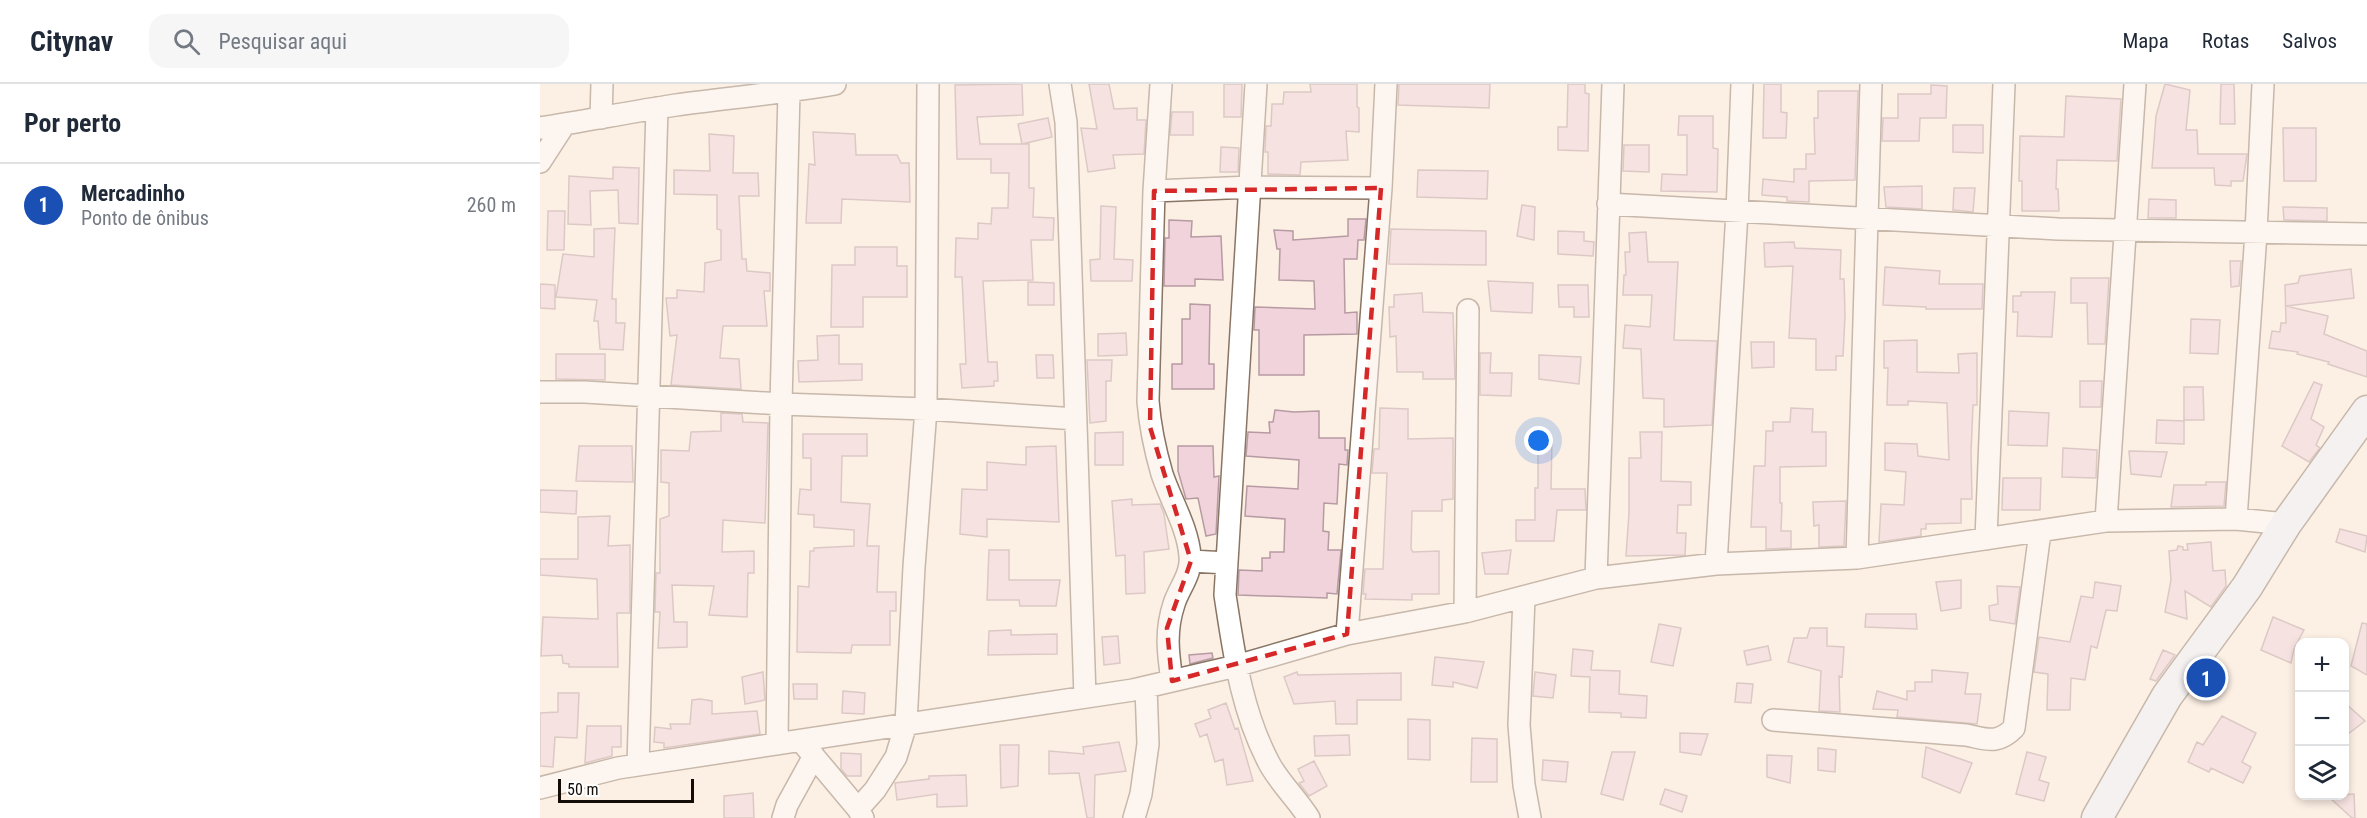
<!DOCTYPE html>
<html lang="pt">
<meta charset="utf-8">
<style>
:root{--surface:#fff;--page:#f6f6f7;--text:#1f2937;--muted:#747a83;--line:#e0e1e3;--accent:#db2777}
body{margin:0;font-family:"Roboto Condensed",sans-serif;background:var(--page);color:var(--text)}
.controls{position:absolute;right:18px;bottom:18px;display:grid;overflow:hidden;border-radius:12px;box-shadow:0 3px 9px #0003}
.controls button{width:54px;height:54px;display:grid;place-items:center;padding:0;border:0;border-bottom:2px solid var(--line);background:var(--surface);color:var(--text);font:30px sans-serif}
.scale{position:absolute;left:18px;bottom:15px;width:136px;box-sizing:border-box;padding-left:6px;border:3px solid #130c07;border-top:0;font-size:16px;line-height:21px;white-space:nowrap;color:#130c07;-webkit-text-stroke:4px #fff;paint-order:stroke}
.you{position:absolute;left:999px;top:357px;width:21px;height:21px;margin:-15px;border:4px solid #fff;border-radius:50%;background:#1a73e8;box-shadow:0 0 0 9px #1a73e833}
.badge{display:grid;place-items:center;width:39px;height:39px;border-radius:50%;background:var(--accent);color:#fff;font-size:20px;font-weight:700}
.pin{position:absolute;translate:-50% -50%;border:3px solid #fff;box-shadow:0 2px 6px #0006}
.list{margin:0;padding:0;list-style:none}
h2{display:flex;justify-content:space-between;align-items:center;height:78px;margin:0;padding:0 24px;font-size:26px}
h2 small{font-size:20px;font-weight:400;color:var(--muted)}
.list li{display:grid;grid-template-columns:39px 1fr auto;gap:18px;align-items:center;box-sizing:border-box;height:84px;padding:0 24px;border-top:2px solid var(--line)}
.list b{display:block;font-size:22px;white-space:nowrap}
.list p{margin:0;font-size:20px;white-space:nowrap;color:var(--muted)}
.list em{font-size:20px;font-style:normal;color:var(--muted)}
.icon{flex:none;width:33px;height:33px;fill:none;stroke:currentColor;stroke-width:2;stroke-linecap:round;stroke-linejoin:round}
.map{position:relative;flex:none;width:1827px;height:734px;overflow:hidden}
header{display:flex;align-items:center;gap:36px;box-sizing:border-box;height:84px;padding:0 30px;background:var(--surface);border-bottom:2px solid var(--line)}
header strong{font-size:28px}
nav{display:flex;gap:33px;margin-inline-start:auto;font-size:21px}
.search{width:420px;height:54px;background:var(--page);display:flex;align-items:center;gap:15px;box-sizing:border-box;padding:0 21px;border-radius:18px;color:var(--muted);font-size:22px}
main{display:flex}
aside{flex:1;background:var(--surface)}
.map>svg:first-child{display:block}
</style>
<header>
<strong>Citynav</strong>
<div class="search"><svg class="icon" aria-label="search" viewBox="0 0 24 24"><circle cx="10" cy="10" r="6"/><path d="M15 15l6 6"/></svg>Pesquisar aqui</div>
<nav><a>Mapa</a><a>Rotas</a><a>Salvos</a></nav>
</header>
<main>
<aside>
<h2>Por perto<small></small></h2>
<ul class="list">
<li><span class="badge" style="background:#1a4fb4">1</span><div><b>Mercadinho</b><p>Ponto de ônibus</p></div><em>260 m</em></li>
</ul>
</aside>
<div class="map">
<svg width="1827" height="734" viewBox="0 0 1827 734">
<rect width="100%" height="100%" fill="#fcefe4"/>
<path fill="#f0d3db" stroke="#b79ba3" stroke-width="1.5" d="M482 0 483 31 437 33 440 60H489V104H494L493 133 514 134 513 156H491L493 196 443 197 448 278H457L458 297H454V302L422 304 420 280H426L422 193H415L416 154 438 155V139L451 140 452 124H468L469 89H451V75H417L415 1Z
M549 0H569L574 25 597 24V36H606L604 70 573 71 575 84 548 88 541 44 557 45Z
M684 0H702L701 33H684Z
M770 0H817V23L819 24V48L806 47 808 76 761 78 760 91 728 90V68H725L726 42H731L732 20H743L744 8H771Z
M859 0H950L949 24 858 21Z
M1028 0H1045V9L1049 10 1048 67 1018 66V43H1027Z
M1224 0H1241V28L1247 29 1246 54H1223Z
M1625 0 1650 6 1646 46H1657L1658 70H1707L1703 97H1691V102L1675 101 1674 84H1612L1616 32Z
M1681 0H1694L1695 40H1680Z
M1391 1 1407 2 1406 34H1380L1379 57H1342L1343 34H1358V10H1391Z
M1278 7H1318L1315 96 1269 97V118L1247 117V113L1222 111 1223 95 1254 98V85H1266V70H1275L1274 34H1278Z
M1526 12 1581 15 1577 77 1517 76 1516 105H1518L1519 127H1482V97H1479L1480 52 1524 53Z
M632 28H653V51H630Z
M1139 32H1173V64L1178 65 1177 108 1121 107 1122 90 1147 91V51H1138Z
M508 34 512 53 482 60 478 40Z
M1413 41H1443V69L1413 68Z
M1743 44H1776V97H1744Z
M273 48 315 50 316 71H357L361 79H369L370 118 302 115 301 139H266L269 80 275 81Z
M169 50 194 52 193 89H218L219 112H199L202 175H206L207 187 230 189V207H224L227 242H183L180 274 199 275 201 305 131 301 137 251 130 252 126 214H137V206L164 208 165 179 181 176V146L177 145V111L134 110V86L170 87Z
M1084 61H1109V88L1083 87Z
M681 63 699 64 698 88H680Z
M73 83 99 84 98 140 79 139 78 106 50 107 51 141 28 140 29 92 73 95Z
M878 86 948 87 947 115 877 113Z
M1382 102V125L1346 123 1344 103Z
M1414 104H1435L1433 128 1413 126Z
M1609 115 1636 116V134H1608Z
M982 121 995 123 994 156 977 152Z
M561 122 576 123 574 175 593 176 592 197H551L550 176 560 175Z
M1743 123 1787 124V137L1744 136Z
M8 127H25L24 166H7Z
M808 135H826L824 156H818L817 175H804L805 229 817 228V250L764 251V291H719V246H714L715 223 775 225 774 197 739 196 740 165H737L734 146 753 147V156L808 152Z
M629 136 652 137 651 153 681 152 683 196 655 195V202H624L625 154H629Z
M75 144 72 215H76V239H85L83 266 60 265 58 237H54L57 216 16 213 23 170 54 173V145Z
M851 145 946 147V181L849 180Z
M1018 147 1044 148V157L1054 158 1053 172 1018 170Z
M1106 148 1108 178H1138L1134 256 1177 257 1172 341 1124 343V315L1103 314 1101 265 1083 264 1085 241 1110 243 1112 211H1083L1084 191H1086L1085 168H1090L1089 149Z
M1254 158 1255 164 1301 166 1300 195H1304L1305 232 1303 272H1296V286H1276V255L1249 254 1253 182 1225 183 1224 159Z
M315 163H357V182H367V213H323V243H291L292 181H315Z
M1690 177H1701L1699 202 1691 203Z
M1345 183 1400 187 1399 200H1443L1442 225H1386V223L1343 221Z
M1811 185 1814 214 1746 222 1788 232 1784 250 1827 267V293L1788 280 1789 278 1757 270 1758 268 1729 264 1732 247 1740 248 1741 239H1746L1745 201 1758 199 1760 192Z
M1531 194H1569L1565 260H1548L1547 219H1531Z
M948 197 993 199 992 229 951 227Z
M488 198 514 199V221H488Z
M0 200 15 201V225L0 224Z
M1018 201H1048L1049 233H1034V223H1019Z
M1481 208H1515L1512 253 1477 252 1478 228H1473V212H1481Z
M882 209 883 228 913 229 915 295H883V288H857L856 252 850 253 849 223H854V211Z
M650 220 670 221 669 280H674V305H632V280H642V235H650Z
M1651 235 1680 236 1678 270 1650 269Z
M586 249 587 271 558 272V250Z
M299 251V280H322V296L259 298 258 277 278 276 277 252Z
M1377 256V288L1419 289 1418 270 1437 269V321H1433L1431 369 1432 415H1421V439L1386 440V445H1381V452L1339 458 1341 420 1364 421 1366 388 1345 386V359L1377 360 1378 372 1409 376 1407 319 1368 317V321H1347L1348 284H1344V257Z
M1211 258H1234V283L1212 284Z
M940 269H951L950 289H972L971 312 940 311Z
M16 270H65V296L16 295Z
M496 271H513L514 294H497Z
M999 271 1041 273 1039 300 999 295Z
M547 276H572L571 297H566V337L550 339Z
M1540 297H1562L1561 323H1540Z
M1774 298 1782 301 1771 335 1784 343 1776 361 1780 364 1769 378 1742 362Z
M1644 303H1663L1664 336H1644Z
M840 324 868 325V355L913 354V415L902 416V427H872L871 465 873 468 899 467V510H872V516L825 515 826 510H823L825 485H843L847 389H832L834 365H839Z
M1251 324 1273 325 1272 348H1286V382L1240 383V419H1242L1241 447H1251V464L1226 465V443H1211L1214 382H1225L1226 347H1233V338H1250Z
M735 326 754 328 779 327V354H805V366H808L807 381 799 380 797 420 784 419 783 447 789 448 788 466H801L797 510 787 509V514L698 511 699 486 722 487V474H730V468H744L745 435 705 432 707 402 758 405 759 376 706 372 708 348 730 349 729 338H733Z
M1469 327 1509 329 1507 362 1468 361Z
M181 329 202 330 203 338 228 339 225 439 183 436 182 468 214 467V489H208L207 533 169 531 174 502 132 501 134 538H147V563L118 564 120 528H115L116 489H120V435L129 432V399L121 398V366L149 367 151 348 181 347Z
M1617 336 1644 337V360L1616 359Z
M583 348V381H555V349Z
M1100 348H1122L1121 397 1151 398V421H1138L1137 449H1146L1145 471 1086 472 1089 429V374H1101Z
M263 350H327V372H302L301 418 330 420 327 462H339L337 508H356V527H350V561H312L311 569 257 568 258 502 269 503 270 467H274V464L314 462V446L274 443V431L258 430 260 405 271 406V374H263Z
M998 354H1012L1011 405H1045L1046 426H1017L1014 457H976V436H995V404H998Z
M39 362H92L93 398 36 397Z
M516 362 519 438 447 435V453L420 450 422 405 447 406V378L486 381V363Z
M638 362H673L674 393 679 392 676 450 666 452 658 414 646 415 638 387Z
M1523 364 1557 366 1556 394 1522 393Z
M1589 367 1627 368 1621 393 1591 390Z
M1463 394H1501L1500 426H1462Z
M1666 398H1686L1684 422 1631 423 1634 401H1666Z
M0 406 37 407 36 430 0 428Z
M592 415V421L620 420 624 430 629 465 604 468 605 509 586 510 585 471 576 472 572 417Z
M1306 417 1304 462 1279 463V441L1274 442 1273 418Z
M70 432 68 462 90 461V529H77L78 583H29V580L23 579 22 571 1 572 3 533 58 535 57 495 0 491V475H38V433Z
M1800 445 1827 452 1825 468 1796 458Z
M1671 458 1673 487 1685 486 1686 502 1671 523 1645 507 1647 535 1625 528 1631 496 1629 467 1637 466 1638 462 1643 463V466H1648L1647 460Z
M449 466H469V496H520L516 522H480L479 516H447Z
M971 466 968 490H945L942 469Z
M1421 496V524L1401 527 1396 498Z
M1555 498 1581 502 1577 527 1566 526 1557 564 1551 562 1545 596 1531 594 1530 626H1507L1508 590 1494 588 1499 553 1530 558 1541 512 1553 514Z
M1457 502 1480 503 1475 540 1450 536 1449 522 1458 520Z
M1326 530H1376L1377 545 1325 543Z
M1733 533 1764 546 1754 565 1751 579 1721 566Z
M1822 539 1827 540V591L1811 582Z
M1119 540 1141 544 1133 582 1111 578Z
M1270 544H1287V562L1304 563 1302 593 1299 592 1300 628 1279 627 1281 587 1248 578 1254 554H1267Z
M471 546V551L517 550V570L448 571 449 547Z
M578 552 580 579 564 581 562 553Z
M1228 562 1231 576 1207 581 1204 567Z
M1033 565 1053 567 1051 586 1080 587 1079 610 1107 612 1106 634 1081 633V629L1049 628 1050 593 1031 592Z
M1623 566 1635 571 1616 597 1610 595Z
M672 569 673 574 650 580 649 571Z
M895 573 944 578 937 604 913 598V603L892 601Z
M1392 586 1428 589 1425 610H1441L1437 640 1357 633 1358 626 1333 625 1337 607 1367 616V607H1375V598H1392Z
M223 588 225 616 205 620 202 593Z
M757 588 758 591 861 589V616H817V640H796L795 617 754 620 744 593Z
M995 588 1016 591 1013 614 993 612Z
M1197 599 1213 600 1211 619 1195 618Z
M253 600H277V615H254Z
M303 607 325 609 324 630 302 629Z
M18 609H39L37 654 15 653 13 683 0 682V629L18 628Z
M160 615 172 617V630L217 627 220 650 124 664V659L114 658 115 643 131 645 130 640H150L152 616Z
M1804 618 1825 637 1804 653Z
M686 619 695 645 698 644 713 697 687 701 683 675 675 678 667 650 660 653 655 640 671 634 668 626Z
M1682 632 1716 649 1702 678 1711 683 1703 699 1671 684 1669 688 1648 678 1657 658 1663 661Z
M868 635 890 636V676L868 675Z
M47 642H81V663H72V672L45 679Z
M1140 649 1168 650 1161 671 1140 668Z
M809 651 810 671 775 672 774 652Z
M932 654 957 655V698H931Z
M579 658 586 687 555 691 554 734H547L539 689 509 690V667L544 670 543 663Z
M460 661H479L478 702 461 704Z
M1386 663 1432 679 1420 709 1382 693Z
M1278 664 1296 666 1295 688 1278 686Z
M1072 668H1095L1083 716 1061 710Z
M1487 668 1506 673 1499 696 1509 699 1504 717 1476 710Z
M301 669 321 670V692H307L301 685Z
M1227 671 1252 672 1250 699 1227 693Z
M1003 676 1028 678 1026 698 1002 696Z
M774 677 787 702 769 712 759 699 764 697 758 685Z
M426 691 427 722 397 723V710L357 716 355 699 389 695V692Z
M1125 705 1147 712 1142 728 1120 720Z
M213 709 214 734H184V712Z
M1814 710 1815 734H1812L1788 712Z"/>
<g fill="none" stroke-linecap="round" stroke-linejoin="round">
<g stroke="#887564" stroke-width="24">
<path id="street" d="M520 0 526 38 545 613
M621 0 614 107 608 317C610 342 615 366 622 390 631 417 648 444 650 472 652 490 639 504 634 520 625 547 628 569 632 597
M716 0 685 511C694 569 701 626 729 679 739 698 757 715 769 734
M61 34 62 0
M0 44C45 37 90 28 136 21 189 14 242 9 295 0
M0 78 24 41
M614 107 711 103 841 104
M1068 120 1518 145 1827 150
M0 308H45L241 320 386 325 536 335
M1696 435 1716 149 1723 0
M1566 437 1595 0
M1446 455 1464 0
M1317 474 1331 0
M651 477 687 479
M1176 480 1197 128 1202 0
M1056 494 1073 0
M984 513 979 641 984 701 990 734
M925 528 928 226
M807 550 841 104 846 0
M1233 636 1426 651C1447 655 1457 661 1474 644L1500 448
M261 657 318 725 323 734
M237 660 241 320 249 8
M98 681 117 24
M0 704 78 684 593 606 696 582 807 550 925 528 1056 494 1176 480 1317 474 1566 437 1696 435 1746 440
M318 725 335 706 356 673 366 640 374 483 386 325 388 0
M243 734 247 721 274 672
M594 734 601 710 608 660 606 603"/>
</g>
<g stroke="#887564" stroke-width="33">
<path id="secondary" d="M1557 734 1627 612 1707 503 1746 440 1827 327"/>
</g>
<use href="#street" stroke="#fff" stroke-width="21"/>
<use href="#secondary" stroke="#ebf4fe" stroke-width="30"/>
</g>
<path d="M0 0H1827V734H0ZM841 104 807 550 632 597 627 544 651 477 610 343 614 107Z" fill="#fcefe4" fill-opacity=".55" fill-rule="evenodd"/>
<path fill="none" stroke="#d62828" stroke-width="4.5" stroke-dasharray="12 8" stroke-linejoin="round" d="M841 104 807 550 632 597 627 544 651 477 610 343 614 107Z"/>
</svg>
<div class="controls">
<button>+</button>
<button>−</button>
<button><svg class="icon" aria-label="layers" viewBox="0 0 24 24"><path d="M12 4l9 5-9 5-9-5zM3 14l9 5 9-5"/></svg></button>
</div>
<div class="scale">50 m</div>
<div class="you"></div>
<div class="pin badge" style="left:1666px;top:594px;background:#1a4fb4">1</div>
</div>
</main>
